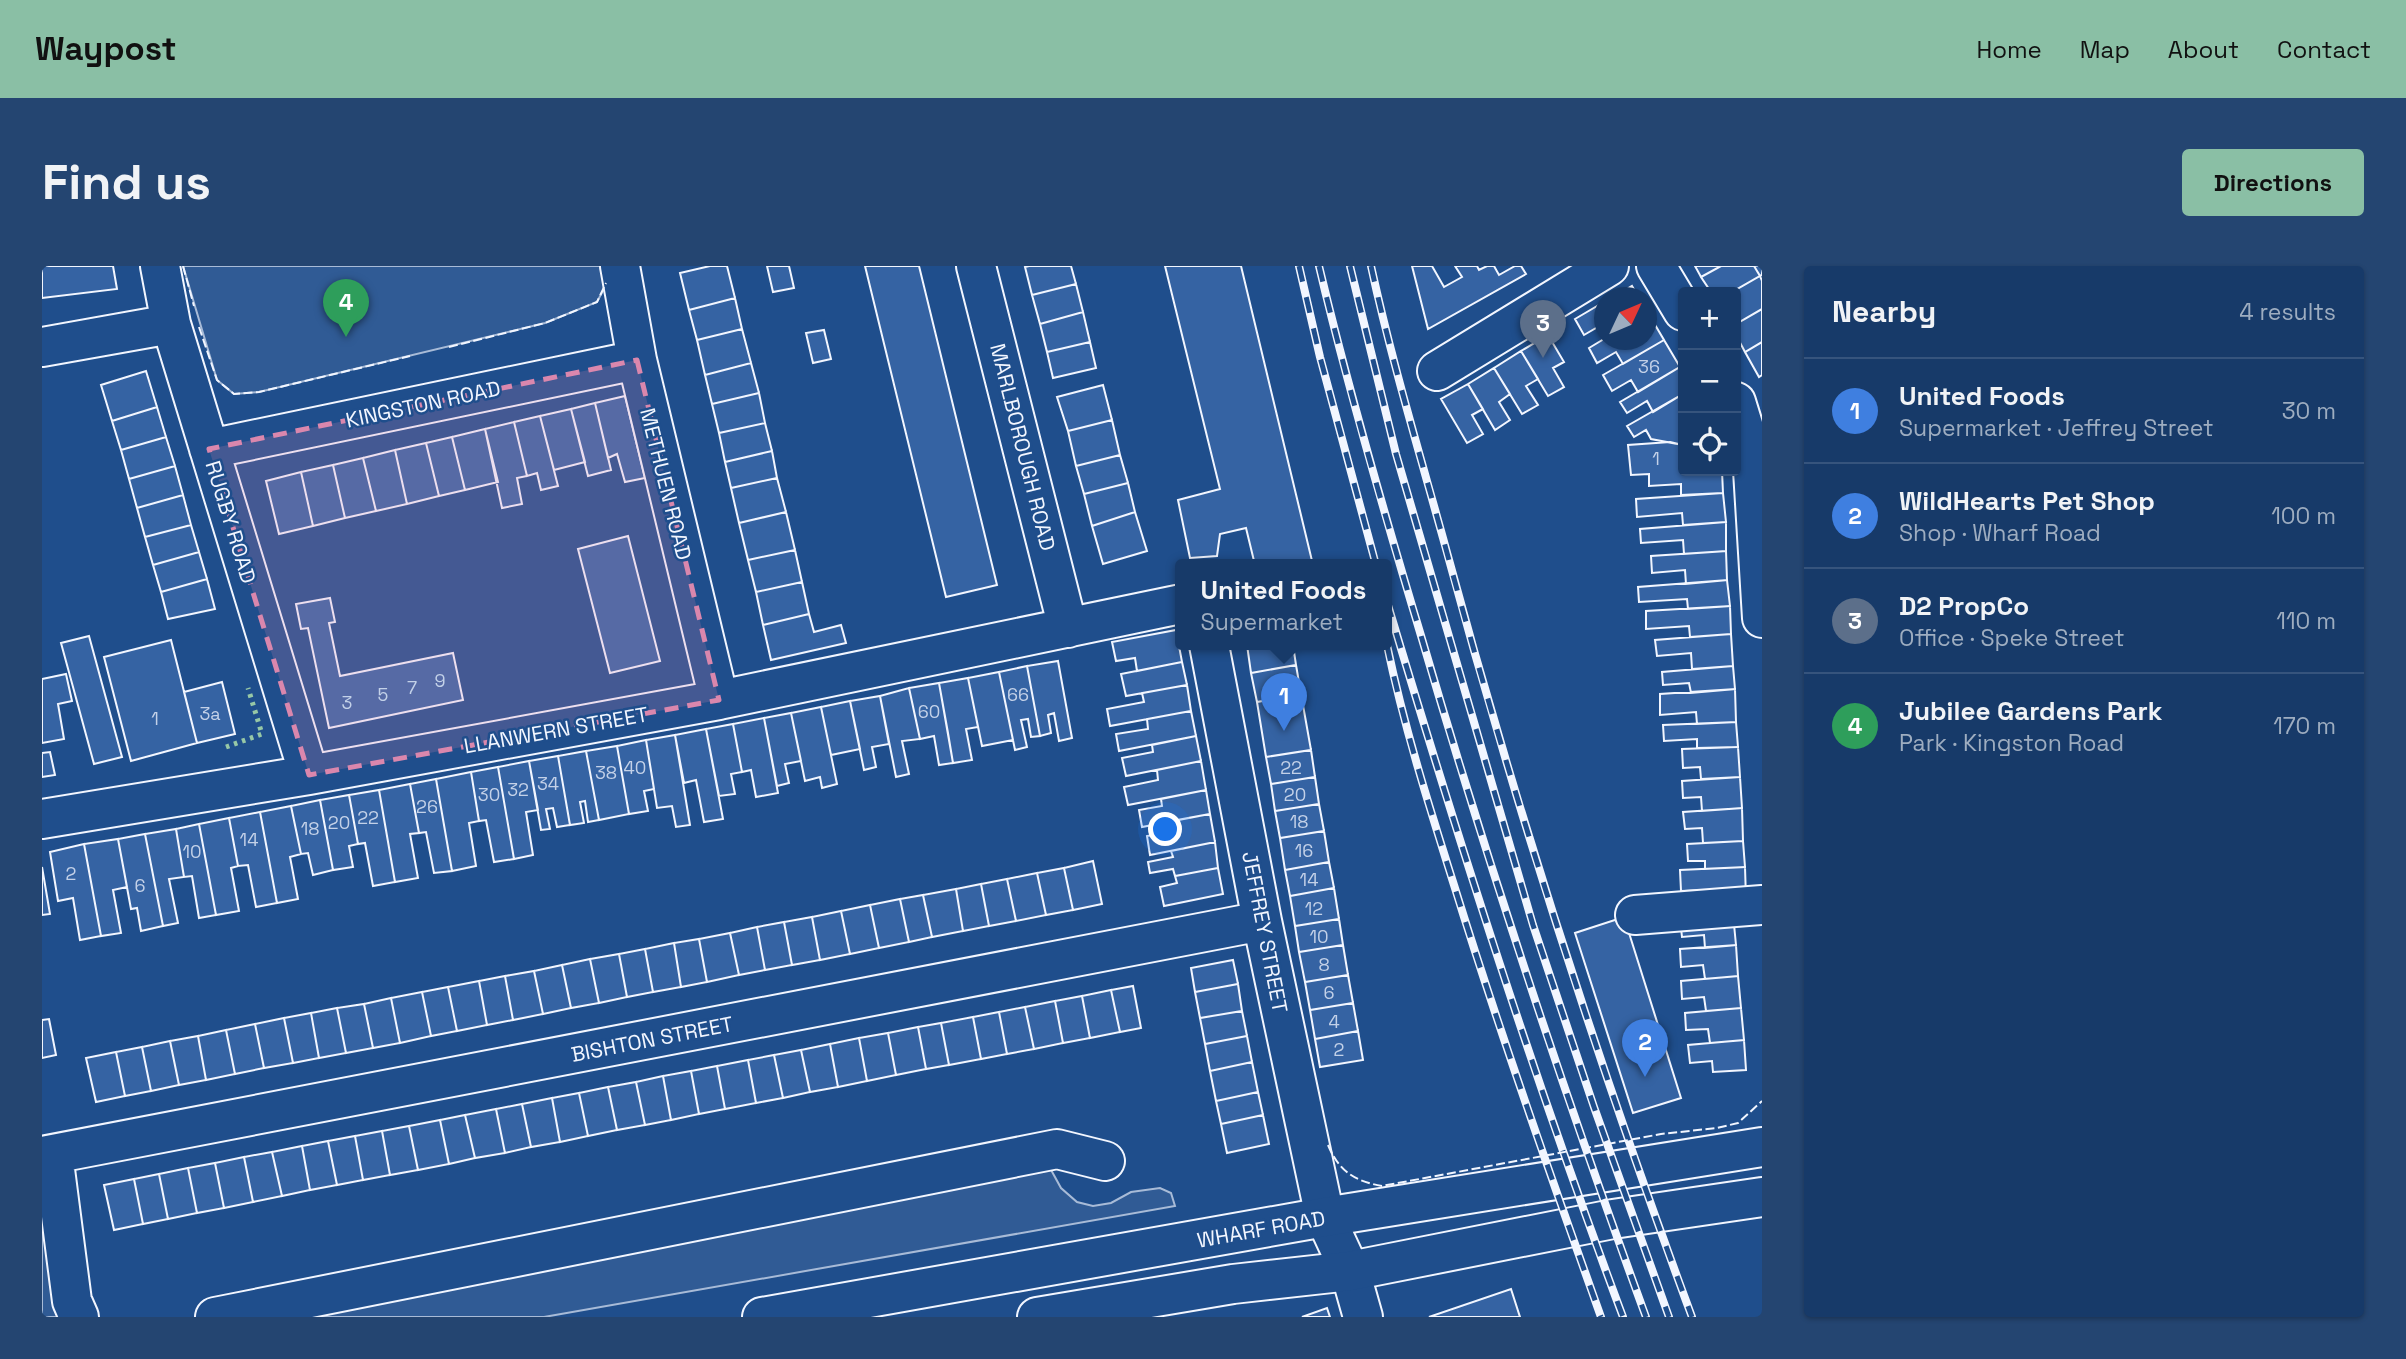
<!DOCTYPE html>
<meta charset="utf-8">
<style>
:root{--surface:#173a69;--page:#244571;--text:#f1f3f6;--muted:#9eadc0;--line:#36547d;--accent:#8abfa5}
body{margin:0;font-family:"Space Grotesk",sans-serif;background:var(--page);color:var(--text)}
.controls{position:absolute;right:21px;top:21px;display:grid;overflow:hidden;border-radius:7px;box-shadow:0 2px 5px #0004}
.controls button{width:63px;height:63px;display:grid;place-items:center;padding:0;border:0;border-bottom:2px solid var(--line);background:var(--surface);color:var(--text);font:35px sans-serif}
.compass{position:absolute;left:1552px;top:21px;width:63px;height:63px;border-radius:50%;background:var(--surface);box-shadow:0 2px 5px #0004;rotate:46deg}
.you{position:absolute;left:1124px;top:564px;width:24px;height:24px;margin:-18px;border:5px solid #fff;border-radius:50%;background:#1a73e8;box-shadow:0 0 0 10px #1a73e833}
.badge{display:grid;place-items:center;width:46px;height:46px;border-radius:50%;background:var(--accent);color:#fff;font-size:23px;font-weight:700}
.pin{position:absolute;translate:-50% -58px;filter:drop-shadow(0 2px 4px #0008)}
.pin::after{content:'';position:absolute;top:37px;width:24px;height:21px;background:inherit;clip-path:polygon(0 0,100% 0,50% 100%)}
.popup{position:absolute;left:1133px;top:293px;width:217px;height:91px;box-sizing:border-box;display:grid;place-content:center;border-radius:7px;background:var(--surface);filter:drop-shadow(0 2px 5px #0005);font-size:23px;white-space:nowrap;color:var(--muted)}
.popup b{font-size:26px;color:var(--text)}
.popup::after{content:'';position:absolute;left:50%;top:100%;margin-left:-14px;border:14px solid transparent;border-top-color:var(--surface)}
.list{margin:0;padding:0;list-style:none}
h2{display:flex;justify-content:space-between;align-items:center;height:91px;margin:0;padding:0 28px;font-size:30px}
h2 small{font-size:23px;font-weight:400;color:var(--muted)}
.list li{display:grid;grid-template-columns:46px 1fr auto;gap:21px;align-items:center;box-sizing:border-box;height:105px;padding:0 28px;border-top:2px solid var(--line)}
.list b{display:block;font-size:26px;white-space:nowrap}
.list p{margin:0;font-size:23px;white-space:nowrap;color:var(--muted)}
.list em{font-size:23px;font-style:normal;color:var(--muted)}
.icon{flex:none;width:38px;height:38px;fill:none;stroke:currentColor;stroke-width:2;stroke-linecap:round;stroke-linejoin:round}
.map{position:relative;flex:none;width:1720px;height:1051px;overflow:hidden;border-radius:7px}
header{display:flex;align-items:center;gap:42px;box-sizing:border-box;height:98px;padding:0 35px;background:var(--accent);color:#111}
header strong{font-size:33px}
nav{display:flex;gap:38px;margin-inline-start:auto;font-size:24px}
.intro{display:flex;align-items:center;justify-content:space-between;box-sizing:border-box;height:168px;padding:0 42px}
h1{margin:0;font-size:49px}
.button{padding:18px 32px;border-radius:7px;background:var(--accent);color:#111;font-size:24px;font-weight:700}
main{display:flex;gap:42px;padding:0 42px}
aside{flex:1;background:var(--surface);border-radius:7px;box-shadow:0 2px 5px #0004}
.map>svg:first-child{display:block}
</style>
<header>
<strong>Waypost</strong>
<nav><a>Home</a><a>Map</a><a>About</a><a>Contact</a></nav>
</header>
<div class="intro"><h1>Find us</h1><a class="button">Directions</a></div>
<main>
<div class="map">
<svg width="1720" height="1051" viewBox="0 0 1720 1051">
<rect width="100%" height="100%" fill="#1f4e8c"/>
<path fill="#305b95" stroke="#a8bbd7" stroke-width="2" d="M141 0H563L564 19 555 36 503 57 217 126 192 128 175 114Z
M1008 902 1019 922 1035 936 1051 940 1069 937 1089 926 1118 922 1129 927 1133 940 502 1051H239Z
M0 950 20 1051H0Z"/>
<path fill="#3563a3" stroke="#f2f6ff" stroke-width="2" d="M0 0H71L75 23 0 32Z
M668 0H685L693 32 647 44 638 7Z
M725 0H747L752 22 731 26Z
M823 0H877L955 319 904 331Z
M987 0H1029L1034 18 990 29 983 1Z
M1123 0H1199L1271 299H1213L1204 262 1178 268 1175 290 1148 292 1136 234 1178 223Z
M1370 0H1390L1402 21 1420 11 1413 0H1435L1437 4 1445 0H1452L1457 9 1473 0H1479L1484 8 1386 63Z
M1653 0H1679L1659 11Z
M1679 0H1712L1718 10 1690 26H1669L1659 11Z
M1712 0H1720V9L1718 10Z
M1718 10 1720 15V43L1694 58V26H1690Z
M1034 18 1041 46 998 58 990 29Z
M1590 20 1597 32H1570Z
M693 32 700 63 655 74 647 44Z
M1562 36V60L1561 58 1542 69 1533 53Z
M1720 43V76L1703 86 1694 69V58Z
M1041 46 1048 76 1005 86 998 58Z
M1606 47 1622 74 1581 98 1574 86 1555 97 1547 82 1562 73 1604 74Z
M700 63 709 97 663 109 655 74Z
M782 64 789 93 771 97 764 67Z
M1506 69 1522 96 1511 102 1522 121 1506 130 1479 85Z
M1622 74 1638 101 1596 126 1589 114 1570 125 1561 109Z
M1048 76 1054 102 1011 112 1005 86Z
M1720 76V109L1717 111 1703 86Z
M1479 85 1496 113 1484 120 1496 139 1480 148 1452 102Z
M709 97 717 127 670 138 663 109Z
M1638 101 1641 107V128L1611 146 1605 135 1585 147 1578 136Z
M1452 102 1468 128 1457 136 1468 154 1453 164 1426 118Z
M104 105 115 141 70 155 59 119Z
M1426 118 1441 143 1430 149 1441 168 1425 177 1399 133Z
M1061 119 1070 154 1026 165 1015 131Z
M717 127 723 157 677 167 670 138Z
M1641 128V179L1609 173 1604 164 1592 171 1585 160Z
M583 130 603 212 583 216 575 188 566 192 553 137Z
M553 137 569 204 546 210 529 143Z
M115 141 124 171 79 184 70 155Z
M529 143 543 196 512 204 498 150Z
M498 150 516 220 499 224 495 207 485 210 472 156Z
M1070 154 1078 189 1034 200 1026 165Z
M472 156 485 210 475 212 480 238 460 242 443 163Z
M723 157 730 185 683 196 677 167Z
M443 163 456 216 423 224 410 171Z
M124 171 133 200 87 213 79 184Z
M410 171 423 224 397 230 384 177Z
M1628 176 1641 179V205H1680L1681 227 1639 229V218L1607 220V208L1589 209 1586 179Z
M384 177 397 230 365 238 353 184Z
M353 184 365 238 334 245 321 192Z
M730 185 735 212 689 222 683 196Z
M1078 189 1086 217 1042 228 1034 200Z
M321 192 334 245 303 252 291 199Z
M291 199 303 252 271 260 259 206Z
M133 200 141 229 95 242 87 213Z
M259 206 271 260 237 268 224 215Z
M735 212 744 246 697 257 689 222Z
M1086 217 1093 246 1050 260 1042 228Z
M1681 227 1684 256 1641 259 1640 247 1595 251 1594 233Z
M141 229 149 259 103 271 95 242Z
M744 246 753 284 706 294 697 257Z
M1093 246 1105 285 1061 298 1050 260Z
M1684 256V285L1642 288 1641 274 1599 277 1598 263Z
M149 259 157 286 111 299 103 271Z
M586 270 618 395 568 407 536 283Z
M753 284 760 316 714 326 706 294Z
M1684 285 1685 314 1644 318 1643 304 1610 307 1609 290Z
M157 286 165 313 119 326 111 299Z
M165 313 173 343 126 353 119 326Z
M1685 314 1688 340 1646 343 1645 333 1597 336 1596 321Z
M760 316 767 348 721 359 714 326Z
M288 332 293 356 287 357 298 410 411 387 421 434 287 462 266 362 259 363 254 338Z
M1688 340 1689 368 1648 371 1647 360 1604 363V345Z
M767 348 772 366 799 359 804 377 729 394 721 359Z
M1134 364 1140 396 1095 405 1093 392 1074 395 1070 376Z
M1689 368 1691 400 1650 403 1649 387 1615 390 1613 374Z
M47 370 80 491 52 498 19 377Z
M129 374 155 477 89 495 62 391Z
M1205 379H1251L1254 399 1209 407Z
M1016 395 1030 472 1017 475 1012 447 1006 449 1009 467 998 470 985 400Z
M1140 396 1145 419 1084 430 1079 408Z
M1254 399 1259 428 1215 436 1209 407Z
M985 400 998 470 989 471 986 453 979 454 985 481 973 484 957 406Z
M1691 400 1693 423 1649 427 1647 417 1621 419 1620 406Z
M957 406 971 474 940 480 926 412Z
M24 408 30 435 16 438 22 473 0 477V413Z
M926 412 936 461 924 463 930 494 911 497 897 417Z
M180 416 193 468 155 477 142 426Z
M897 417 906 467 911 497 897 499 892 470 878 473 867 422Z
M1145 419 1149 445 1068 460 1065 443 1102 436 1100 427Z
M867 422 878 473 860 475 867 508 854 511 838 430Z
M1693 423 1694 456 1655 458 1654 446 1618 449V428Z
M1259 428 1269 484 1224 491 1215 436Z
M838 430 847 478 830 481 834 501 822 504 808 435Z
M808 435 818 483 789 489 779 441Z
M779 441 795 518 780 522 778 511 763 515 749 447Z
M1149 445 1154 470 1077 485 1074 468 1106 463 1105 453Z
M749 447 759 495 743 498 747 517 735 520 722 452Z
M722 452 736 527 714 531 709 504 700 506 691 458Z
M1694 456 1696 481 1655 482V473L1622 475 1621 459Z
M691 458 700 506 689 508 693 528 677 530 664 463Z
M664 463 681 553 662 556 654 514 642 517 633 469Z
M633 469 648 559 634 561 630 540 615 542 604 474Z
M1154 470 1159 495 1084 510 1080 492 1111 486 1110 479Z
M604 474 612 523 602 525 606 545 587 548 575 480Z
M575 480 587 548 557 554 544 485Z
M1696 481 1698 511 1659 513 1658 501 1641 502 1640 483Z
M1269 484 1273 511 1229 518 1224 491Z
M544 485 557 554 546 556 543 535 538 536 542 557 528 559 516 490Z
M8 486 13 509 0 511V487Z
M516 490 528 559 515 561 511 542 504 543 508 563 499 564 487 495Z
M487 495 496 544 484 546 491 589 472 593 456 501Z
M1159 495 1164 524 1086 539 1082 521 1116 514 1115 504Z
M456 501 472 593 452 596 444 554 437 555 429 506Z
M429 506 437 555 427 557 434 600 410 605 394 513Z
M1273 511 1277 538 1233 545 1229 518Z
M1698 511 1700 542 1660 545 1659 531 1641 532 1640 515Z
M394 513 410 605 392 607 384 566 377 567 368 518Z
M368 518 377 567 368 568 376 612 353 616 337 524Z
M337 524 353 616 331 620 323 577 316 578 307 529Z
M1164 524 1168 548 1100 561 1097 544 1120 540 1119 533Z
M307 529 316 578 307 580 311 601 291 604 278 534Z
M278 534 291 604 271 609 266 587 259 588 249 540Z
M1277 538 1282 565 1238 572 1233 545Z
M249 540 259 588 248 591 256 633 235 637 218 546Z
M1700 542 1701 575 1661 577 1660 562 1643 563 1641 546Z
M218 546 235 637 214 641 206 599 196 600 187 552Z
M1168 548 1173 576 1108 589 1105 570 1126 566 1124 556Z
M187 552 196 600 189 602 197 645 174 649 157 558Z
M157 558 174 649 157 652 150 610 142 611 134 563Z
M134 563 142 611 127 613 136 657 121 660 103 568Z
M1282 565 1287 596 1243 604 1238 572Z
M103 568 121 660 99 665 95 642 89 643 76 573Z
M76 573 85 621 71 624 79 667 59 670 42 578Z
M1701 575 1703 601 1663 603V595H1646L1645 578Z
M1173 576 1176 602 1133 610 1131 603 1108 607 1106 596 1131 591 1129 585Z
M42 578 59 670 38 674 31 632 16 635 8 586Z
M1051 595 1060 638 1031 644 1022 602Z
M1287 596 1292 622 1248 630 1243 604Z
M0 601 8 648 0 649Z
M1703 601 1704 633 1665 624 1639 625 1638 604Z
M1022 602 1031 644 1004 649 995 607Z
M1176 602 1181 628 1122 640 1118 621 1135 617 1133 610Z
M995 607 1004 649 974 655 965 613Z
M965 613 974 655 947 660 939 618Z
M939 618 947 660 921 665 914 623Z
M1292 622 1297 653 1253 660 1248 630Z
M914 623 921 665 890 671 881 629Z
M881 629 890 671 867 676 858 633Z
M858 633 867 676 837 682 828 639Z
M828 639 837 682 808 688 799 645Z
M799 645 808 688 778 694 770 651Z
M1691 648 1694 679 1663 682 1662 669 1640 671 1638 653Z
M770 651 778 694 750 699 742 656Z
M1582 651 1639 832 1591 847 1533 667Z
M1297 653 1301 679 1257 686 1253 660Z
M742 656 750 699 723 704 715 661Z
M715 661 723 704 697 709 688 667Z
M688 667 697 709 665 716 657 673Z
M657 673 665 716 639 721 632 677Z
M632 677 639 721 611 726 603 683Z
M1301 679 1306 709 1263 716 1257 686Z
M1694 679 1696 710 1663 713 1661 699 1639 701 1638 683Z
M603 683 611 726 585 731 577 688Z
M577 688 585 731 557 737 548 693Z
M548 693 557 737 529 742 520 699Z
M1191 694 1196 718 1153 726 1149 702Z
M520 699 529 742 501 748 492 705Z
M492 705 501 748 471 754 463 710Z
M1306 709 1311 737 1268 744 1263 716Z
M463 710 471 754 445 759 437 715Z
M1696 710 1699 742 1664 745 1662 731 1640 733 1639 715Z
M437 715 445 759 415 765 406 721Z
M1196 718 1200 745 1158 752 1153 726Z
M1091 720 1099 762 1078 766 1069 724Z
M406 721 415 765 389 770 380 726Z
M1069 724 1078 766 1048 772 1040 730Z
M380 726 389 770 358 777 349 732Z
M1040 730 1048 772 1021 777 1013 735Z
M349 732 358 777 331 782 322 738Z
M1013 735 1021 777 992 783 983 741Z
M1311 737 1316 765 1273 773 1268 744Z
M322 738 331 782 304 787 295 742Z
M983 741 992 783 965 788 957 746Z
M295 742 304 787 277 792 269 747Z
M1699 742 1702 774 1668 777 1666 763 1644 764 1643 747Z
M1200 745 1205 770 1163 778 1158 752Z
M957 746 965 788 939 793 931 751Z
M269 747 277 792 251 797 242 752Z
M931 751 939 793 907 799 899 757Z
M242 752 251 797 222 802 213 758Z
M7 753 14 789 0 792V754Z
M899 757 907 799 884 803 876 761Z
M213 758 222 802 193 808 184 764Z
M876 761 884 803 854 809 846 767Z
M184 764 193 808 164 814 156 770Z
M1316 765 1321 794 1278 801 1273 773Z
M846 767 854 809 825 815 817 772Z
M156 770 164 814 137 819 128 775Z
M1205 770 1210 796 1168 805 1163 778Z
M817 772 825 815 796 821 788 778Z
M1702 774 1704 804 1671 806 1670 795 1648 797 1646 779Z
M128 775 137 819 109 825 100 781Z
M788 778 796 821 768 826 759 784Z
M100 781 109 825 83 830 74 786Z
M759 784 768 826 741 832 732 789Z
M74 786 83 830 54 836 44 792Z
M732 789 741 832 714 837 706 794Z
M706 794 714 837 683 843 675 800Z
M1210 796 1216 826 1174 835 1168 805Z
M675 800 683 843 657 848 649 805Z
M649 805 657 848 629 854 621 810Z
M621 810 629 854 603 859 594 816Z
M594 816 603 859 575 864 566 821Z
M566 821 575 864 546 870 537 827Z
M1216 826 1221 849 1179 858 1174 835Z
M537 827 546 870 518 876 510 832Z
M510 832 518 876 489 881 480 838Z
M480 838 489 881 463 887 454 843Z
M454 843 463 887 433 892 423 849Z
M423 849 433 892 407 898 398 854Z
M1221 849 1227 878 1185 887 1179 858Z
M398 854 407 898 376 904 367 860Z
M367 860 376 904 348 909 340 865Z
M340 865 348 909 321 914 313 870Z
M313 870 321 914 295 919 286 875Z
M286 875 295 919 268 924 260 880Z
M260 880 268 924 240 930 230 886Z
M230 886 240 930 211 936 202 891Z
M202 891 211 936 182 942 173 897Z
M173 897 182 942 155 947 146 902Z
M146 902 155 947 126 953 117 908Z
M117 908 126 953 101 958 92 913Z
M92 913 101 958 72 964 62 919Z
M1469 1023 1478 1051H1387Z
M1285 1042 1288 1051H1260Z"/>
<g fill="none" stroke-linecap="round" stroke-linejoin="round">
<g stroke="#f2f6ff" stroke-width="42">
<path id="minor" d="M118 0 129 58 267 509
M578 0 595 94 677 434
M934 0 1026 362
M1614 0 1641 45
M0 81 129 58
M1395 105 1567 0
M1694 136 1710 188 1720 352
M167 183 595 94
M1167 379 1220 655 1283 951 1308 1005 1321 1051
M0 553 267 509 677 434 1139 338
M1593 649 1720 639
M11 888 30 1035 37 1051
M0 890 1220 655
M173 1051 1015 883 1063 895"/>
</g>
<g stroke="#f2f6ff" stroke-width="42">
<path id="major" d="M720 1051 1283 951 1720 881
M995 1051 1191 1018 1308 1005 1571 953 1720 931"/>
</g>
<use href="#minor" stroke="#1f4e8c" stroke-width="38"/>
<use href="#major" stroke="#1f4e8c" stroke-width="38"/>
<g stroke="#f2f6ff" stroke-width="8">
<path id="rail" d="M1257 0 1278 91 1334 299
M1277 0C1307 126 1343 250 1380 373 1447 602 1522 827 1604 1051
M1308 0 1354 188 1491 659 1552 841 1627 1051
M1329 0C1349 92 1376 182 1401 272 1472 536 1555 795 1650 1051
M1345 336C1417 576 1493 816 1581 1051
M1345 379C1362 461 1387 540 1412 619 1457 764 1508 908 1559 1051"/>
</g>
<use href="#rail" stroke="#1f4e8c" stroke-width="5" stroke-dasharray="16" stroke-linecap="butt"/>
<path stroke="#97c8a6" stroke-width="5" stroke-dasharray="3.5 5" stroke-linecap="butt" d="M184 481 220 468 206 422"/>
<path stroke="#f2f6ff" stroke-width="2" stroke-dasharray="9 3.5" stroke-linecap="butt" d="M141 0 152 40
M157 61 175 114 192 128 217 126 368 90
M407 81 503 57 555 36 564 17
M1286 879C1297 905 1312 915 1340 920L1619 868 1675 862 1696 857 1720 835"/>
</g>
<path fill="#da87ad" fill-opacity="0.2" stroke="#da87ad" stroke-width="5" stroke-dasharray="14 9" stroke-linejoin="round" d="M595 94 677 434 267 509 167 183Z"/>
<g text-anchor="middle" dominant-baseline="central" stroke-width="5" stroke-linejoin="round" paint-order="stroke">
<g font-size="18" fill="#c3d1e8">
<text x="1607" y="100">36</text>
<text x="1614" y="192">1</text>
<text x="398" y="414">9</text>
<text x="370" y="421">7</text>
<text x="341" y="428">5</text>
<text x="976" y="428">66</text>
<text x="305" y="436">3</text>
<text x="887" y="445">60</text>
<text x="168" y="447">3a</text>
<text x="113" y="452">1</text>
<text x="593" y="501">40</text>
<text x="1249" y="501">22</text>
<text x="564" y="506">38</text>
<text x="506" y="517">34</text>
<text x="476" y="523">32</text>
<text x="447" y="528">30</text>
<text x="1253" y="528">20</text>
<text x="385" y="540">26</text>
<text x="326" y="551">22</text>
<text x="1257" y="555">18</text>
<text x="297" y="556">20</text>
<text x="268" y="562">18</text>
<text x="207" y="573">14</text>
<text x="1262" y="584">16</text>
<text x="150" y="585">10</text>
<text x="29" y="607">2</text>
<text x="1267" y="613">14</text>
<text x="98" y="619">6</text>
<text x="1272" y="642">12</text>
<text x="1277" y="670">10</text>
<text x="1282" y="698">8</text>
<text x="1287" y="726">6</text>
<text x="1292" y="755">4</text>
<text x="1297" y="783">2</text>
</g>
<g font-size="21" fill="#f2f6ff" stroke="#1f4e8c">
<text transform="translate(381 138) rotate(-12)">KINGSTON ROAD</text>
<text transform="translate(981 181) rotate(76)">MARLBOROUGH ROAD</text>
<text transform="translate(624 218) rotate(76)">METHUEN ROAD</text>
<text transform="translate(189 256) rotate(73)">RUGBY ROAD</text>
<text transform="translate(514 464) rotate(-10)">LLANWERN STREET</text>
<text transform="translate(1223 666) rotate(79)">JEFFREY STREET</text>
<text transform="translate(610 773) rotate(-11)">BISHTON STREET</text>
<text transform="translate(1219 963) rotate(-10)">WHARF ROAD</text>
</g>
</g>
</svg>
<div class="controls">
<button>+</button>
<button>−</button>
<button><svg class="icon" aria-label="locate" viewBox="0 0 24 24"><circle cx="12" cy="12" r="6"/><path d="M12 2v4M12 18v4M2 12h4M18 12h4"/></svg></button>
</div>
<svg class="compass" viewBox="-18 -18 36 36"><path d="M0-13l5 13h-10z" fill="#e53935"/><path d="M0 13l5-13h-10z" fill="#9eadc0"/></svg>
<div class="you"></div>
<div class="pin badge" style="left:1242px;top:465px;background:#3f7fe0">1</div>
<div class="popup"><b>United Foods</b>Supermarket</div>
<div class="pin badge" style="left:1603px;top:811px;background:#3f7fe0">2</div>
<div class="pin badge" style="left:1501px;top:92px;background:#5c6f8a">3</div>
<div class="pin badge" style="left:304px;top:71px;background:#2e9e5b">4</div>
</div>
<aside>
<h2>Nearby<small>4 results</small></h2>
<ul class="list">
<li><span class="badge" style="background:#3f7fe0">1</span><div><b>United Foods</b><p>Supermarket · Jeffrey Street</p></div><em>30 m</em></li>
<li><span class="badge" style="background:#3f7fe0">2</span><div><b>WildHearts Pet Shop</b><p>Shop · Wharf Road</p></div><em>100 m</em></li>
<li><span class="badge" style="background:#5c6f8a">3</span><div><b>D2 PropCo</b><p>Office · Speke Street</p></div><em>110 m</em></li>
<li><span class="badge" style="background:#2e9e5b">4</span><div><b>Jubilee Gardens Park</b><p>Park · Kingston Road</p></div><em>170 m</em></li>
</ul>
</aside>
</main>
